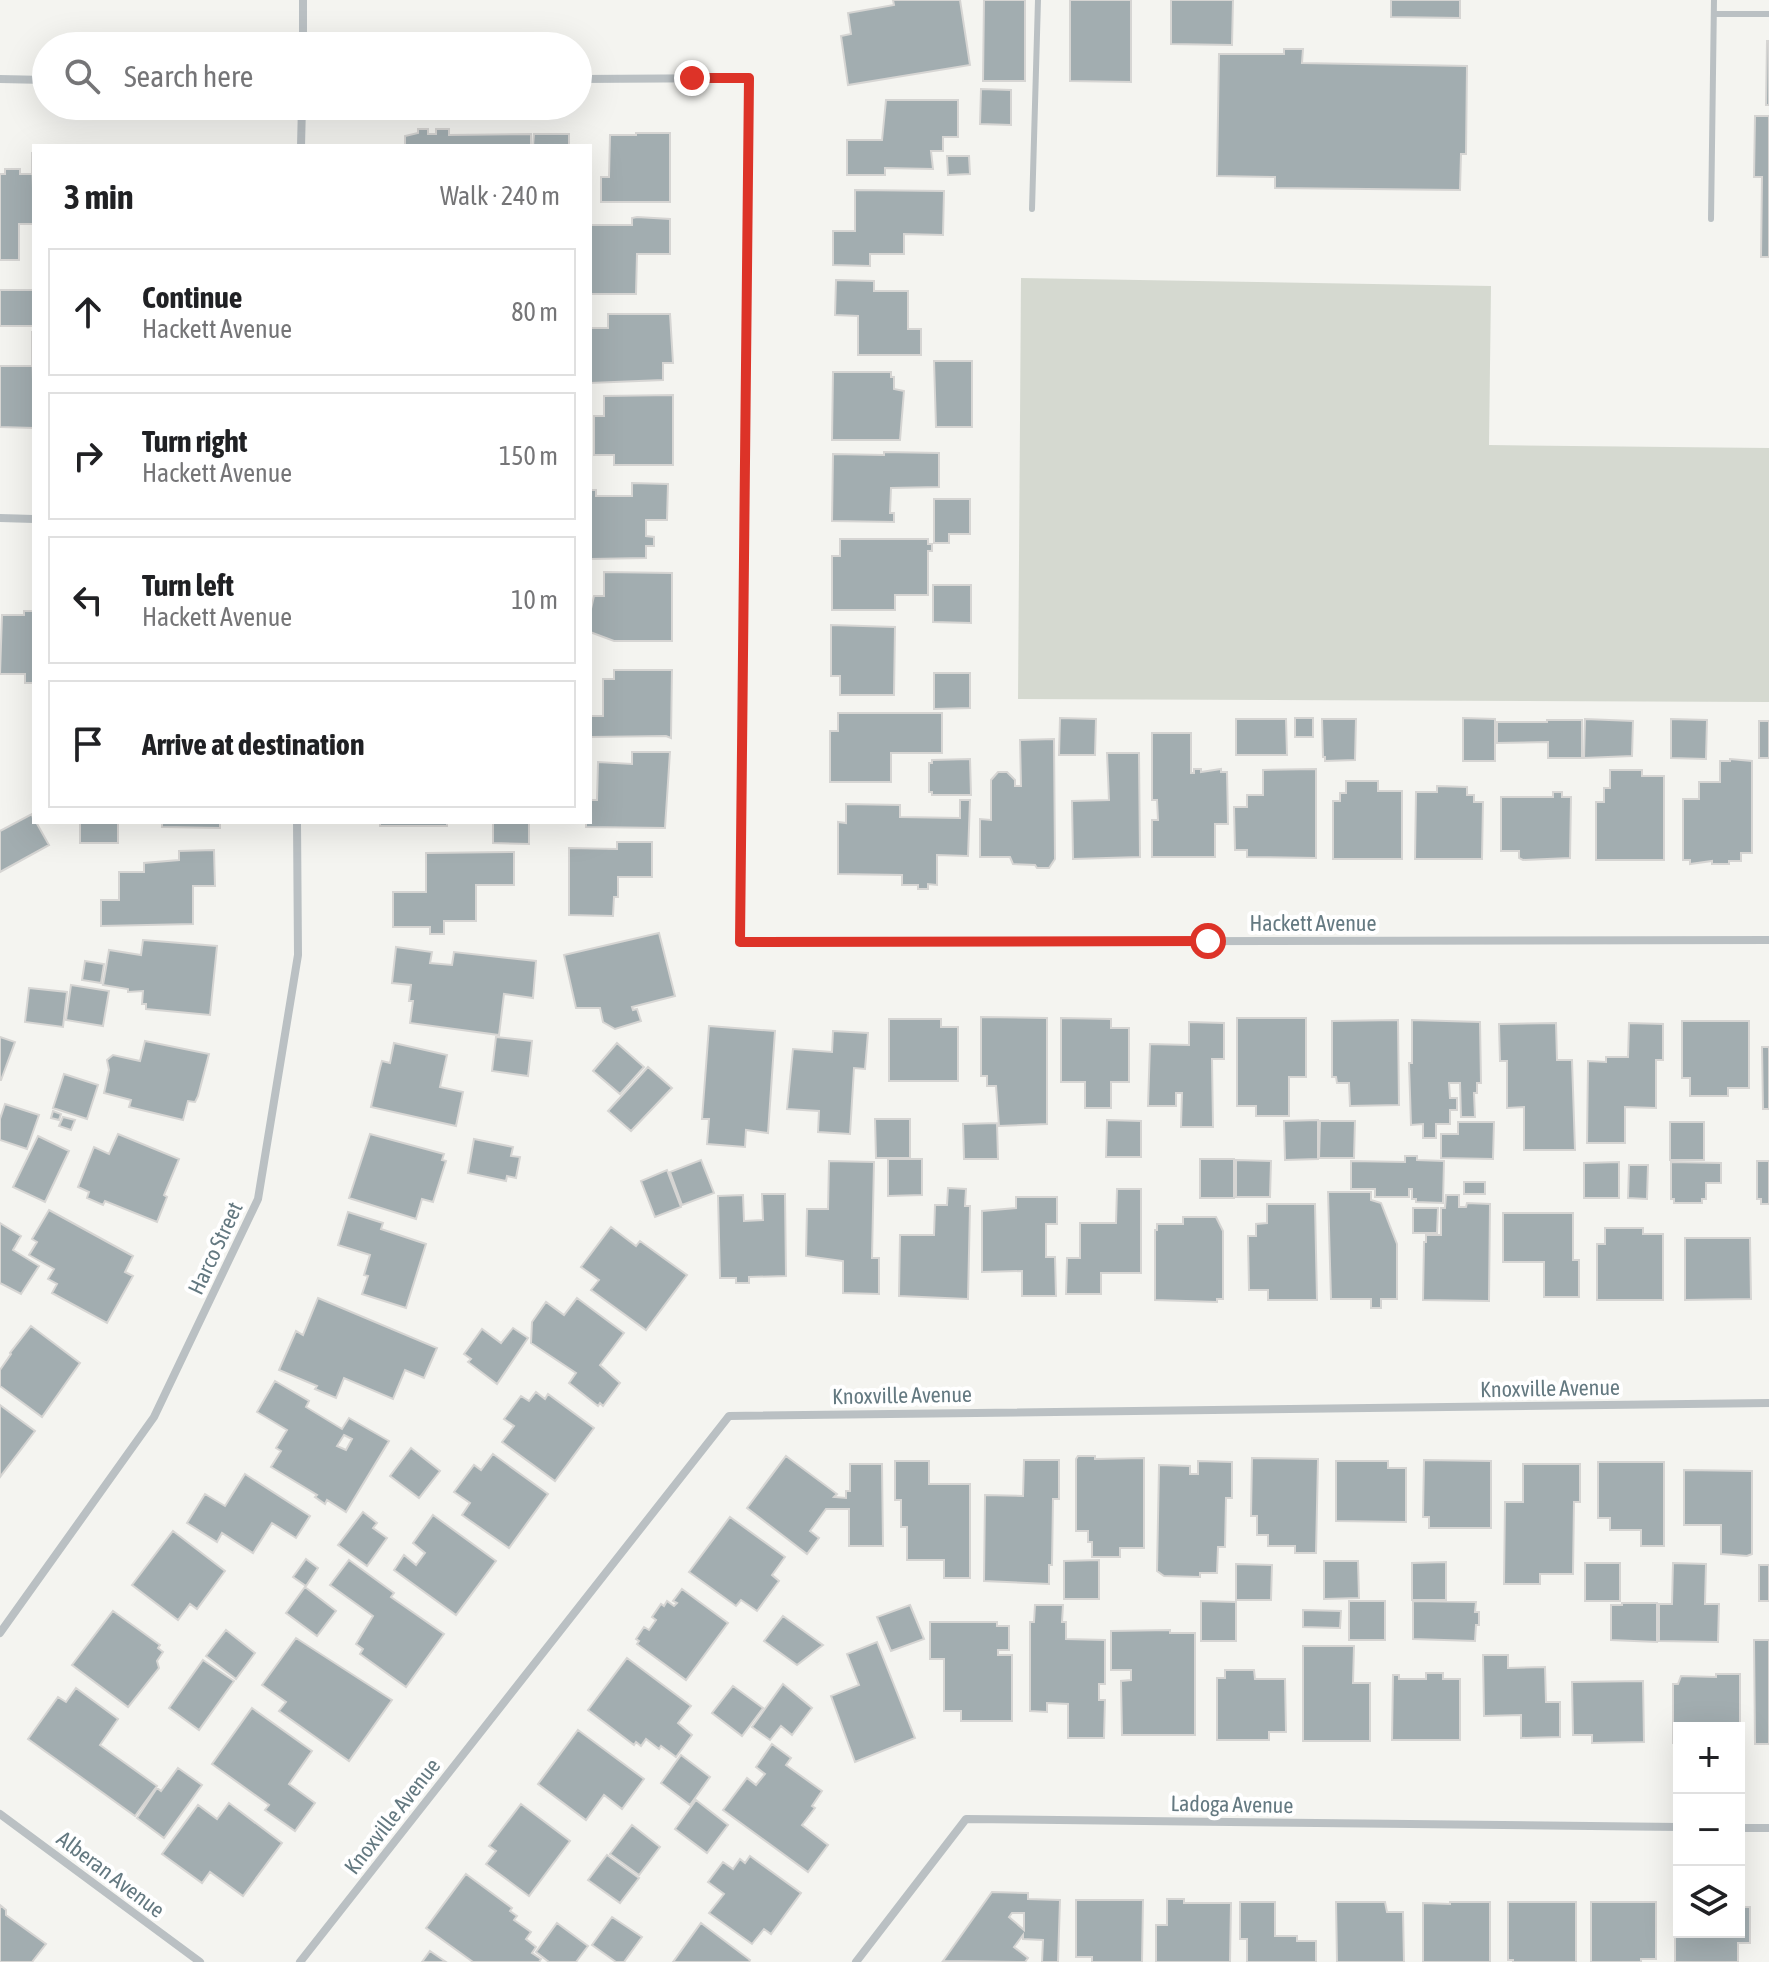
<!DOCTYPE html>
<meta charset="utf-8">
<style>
:root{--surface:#fff;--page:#f6f6f6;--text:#202124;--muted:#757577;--line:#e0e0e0}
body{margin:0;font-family:"Asap Condensed",sans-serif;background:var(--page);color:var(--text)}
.controls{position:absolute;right:24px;bottom:24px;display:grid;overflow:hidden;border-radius:0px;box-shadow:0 8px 32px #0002}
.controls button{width:72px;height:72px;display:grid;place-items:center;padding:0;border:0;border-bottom:2px solid var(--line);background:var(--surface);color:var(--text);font:40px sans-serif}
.stop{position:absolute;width:24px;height:24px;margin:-18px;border:6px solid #dd3328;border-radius:50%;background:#fff}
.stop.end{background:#dd3328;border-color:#fff;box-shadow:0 2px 8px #0008}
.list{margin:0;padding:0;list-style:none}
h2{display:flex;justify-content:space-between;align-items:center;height:104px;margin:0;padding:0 32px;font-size:34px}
h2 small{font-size:26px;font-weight:400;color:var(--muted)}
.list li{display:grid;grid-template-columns:52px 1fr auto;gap:24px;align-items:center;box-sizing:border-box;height:128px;margin:0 16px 16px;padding:0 16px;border:2px solid var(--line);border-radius:0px}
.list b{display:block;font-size:30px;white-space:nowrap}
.list p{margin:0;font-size:26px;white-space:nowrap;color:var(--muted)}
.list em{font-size:26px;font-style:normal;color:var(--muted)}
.icon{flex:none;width:44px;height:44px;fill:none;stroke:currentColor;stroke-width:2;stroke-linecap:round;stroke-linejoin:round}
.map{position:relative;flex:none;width:1769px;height:1962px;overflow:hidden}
.search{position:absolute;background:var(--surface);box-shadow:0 8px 32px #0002;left:32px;top:32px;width:560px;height:88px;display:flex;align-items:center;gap:20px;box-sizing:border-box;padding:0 28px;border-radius:44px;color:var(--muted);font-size:30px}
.panel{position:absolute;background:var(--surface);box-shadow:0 8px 32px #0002;left:32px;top:144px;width:560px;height:680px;border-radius:0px}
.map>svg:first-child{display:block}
</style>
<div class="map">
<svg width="1769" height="1962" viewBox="0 0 1769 1962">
<rect width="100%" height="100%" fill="#f4f4f0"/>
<path fill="#d5d9d0" d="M1021 278 1491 286 1489 445 1769 448V702L1018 699Z"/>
<path fill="#a2adb0" stroke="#d6d5d3" stroke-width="2" fill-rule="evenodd" d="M893 0H960L970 65 848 85 841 36 851 34 848 13 894 5Z
M984 0H1025V81H983Z
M1070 0H1131V82L1070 81Z
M1171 0H1233L1232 45 1171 44Z
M1391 0H1460V18L1391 17Z
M1767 41H1769V105H1766Z
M1284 49H1303L1302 63 1467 66 1466 154H1461L1460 190 1275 188V177L1217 176 1219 54H1284Z
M981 89 1011 90V125L980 124Z
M886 100H958V137H943V151H931L933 169 885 168V175H847V140H882Z
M1755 116H1769V257H1761L1762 177H1754Z
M418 129H428V134H436V129H449V135L531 134V146H405V136L418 133Z
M636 133H670V202H601V177H609L610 135H636Z
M534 134H569V146H533Z
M32 152 34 224H19V260H0V174H5V169H20V174H32Z
M947 156H969L970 174 948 175Z
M855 190 944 191 943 235 904 234V254H870V266L833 265V231H855Z
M637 217 670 219V254H637L636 294H590V225H632V218Z
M836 280 874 281V291H908V329H921V355H858V316L835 315Z
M0 290H33V326H0Z
M608 314H670L673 363H663V380L590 383V328H608Z
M32 331 34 428 0 427V366H32Z
M934 361H972V427H936Z
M833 372H891V377H894V389L904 391 900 440H832Z
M673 395V465H614V455H594V416H604V396Z
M884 452 939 453V487L891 488 890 513H894V522L832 521 833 454 884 455Z
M632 483 668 484 667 520H646V536L654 537V546H646V558L590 559V490H596V496H632Z
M934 499H970V534H949V543H934Z
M840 539H928V544H932V551H928V595H895V610H832V556H840Z
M604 572 672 573V641H614L590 632V613L594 596H604Z
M933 585H971V623L933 622Z
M24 611H34V683H25V674H0L2 615H24Z
M831 625 895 627 894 695H840V676H831Z
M614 670H672L671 738 666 736 590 737V716H603V679H614Z
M934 673H970V708L934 709Z
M838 713H942V753H891V782H830V731H838Z
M1060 718 1096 719 1095 755H1059Z
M1295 718H1313V737H1295Z
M1463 718 1495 719V761H1463Z
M1236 719H1286L1287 755H1236Z
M1322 719H1356L1355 760 1325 761V757H1323Z
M1585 719 1633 721 1632 756 1584 758Z
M1671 719 1707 720 1706 759 1671 758Z
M1547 720H1582V758H1548V742L1497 743V722H1547Z
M1759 721H1769V758H1759Z
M1152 733H1191V773H1194V769H1201V772L1221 769V772H1227L1228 824H1215V857H1152V820H1158L1157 800H1152Z
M1054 739 1055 859 1049 868H1037L1035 865 1013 864 1010 857H980V819L991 820V780L998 772H1007L1015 780V786H1021L1020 740Z
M632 752H670L665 828 586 827V822H590V800H597L598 762 632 764Z
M1107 753H1139L1140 857 1073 859 1072 801 1109 800Z
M970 759 971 795H932V792H929V763H932V760Z
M1730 759 1752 761V853H1741V861H1729V864H1712V861L1690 864V860H1683V799H1699V782H1720V761H1730Z
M1316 769V858L1247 857V850H1235L1234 807H1247V795H1263V770Z
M1610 770H1642V776H1664V860H1596V802H1604V788H1610Z
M1346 781H1378V791H1402V859H1333V801H1340V793H1346Z
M1437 786 1467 787V795H1474V802H1483L1482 859H1415L1416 792H1437Z
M1553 792H1562V797H1571L1570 858 1523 860 1519 858V851H1501V797H1553Z
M960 800H970L968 856 937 855V885L928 884V889H918V885H902V875L838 874V822L846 823V804L900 805V817L960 818Z
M32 814 34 822H36L49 845 0 872V831Z
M80 822H118V843H80Z
M162 822H220V828L162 827Z
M380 822H447V826H380Z
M493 822H529V844L493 843Z
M617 842H652V877H618V897H614L613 916 569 915V848L617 849Z
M214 850 215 886H193V924L101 926V900H119V872H144V863L179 860V851Z
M514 852V885H476V921H444V934H430V927H393V892H426V853Z
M659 933 675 996 632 1007 633 1010 637 1009 641 1021 615 1029 603 1022 600 1008H576L564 955Z
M143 940 217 946 210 1015 146 1009V1004H142L143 991 128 992V989L103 985 109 950 141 955Z
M396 947 432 952 430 963 452 965 454 952 536 961 533 998 504 994 499 1035 410 1023 413 1001H409L411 985 392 983Z
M85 961 104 964 101 983 82 980Z
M71 985 109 991 103 1026 66 1020Z
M29 988 67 992 63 1027 25 1022Z
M981 1017 1047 1018V1124L999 1126 996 1086H987V1076H981Z
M1061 1018 1111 1019V1028H1129V1082H1111V1108H1085V1082H1061Z
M1237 1018H1306V1077H1289V1116H1256V1106H1237Z
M889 1019H941V1027H958V1081H889Z
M1398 1020 1399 1105 1350 1106 1349 1083H1337L1336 1077H1332V1021Z
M1412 1020 1480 1022 1481 1083H1477V1093H1474L1475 1117H1461L1460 1083H1449L1450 1098H1457V1110H1450V1124H1436V1138H1423V1124L1411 1125 1409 1063H1412Z
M1682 1021H1749V1088H1728V1096H1690V1078H1682Z
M1189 1022 1224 1023V1059H1212L1213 1127H1181L1182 1093H1176V1106H1148L1150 1044 1189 1045Z
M1556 1023 1557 1060H1572L1575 1150H1524V1107L1507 1108V1061H1500L1499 1024Z
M1629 1023 1663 1024V1060H1656V1108L1625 1107V1143H1587L1588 1061 1606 1062V1057H1628Z
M709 1026 775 1031 768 1133 746 1130 745 1147 707 1144 709 1119H702Z
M833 1031 868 1033 865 1069 854 1068 850 1134 818 1132 819 1111 787 1109 793 1049 832 1052Z
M0 1037 15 1042 1 1080H0Z
M496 1037 532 1041 528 1076 492 1071Z
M145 1041 209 1054 198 1096 195 1102 188 1101 183 1120 129 1107 131 1100 104 1093 109 1070 107 1060 113 1055 140 1061Z
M394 1043 447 1055 440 1087 463 1092 456 1126 371 1107 380 1068 382 1061 390 1063Z
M617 1043 644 1067 620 1094 593 1071Z
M1762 1047H1769V1109H1763Z
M648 1067 672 1088 631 1131 608 1111Z
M64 1074 98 1085 87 1119 53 1108Z
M5 1104 39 1115 27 1149 0 1140V1119Z
M53 1111 61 1114 59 1120 51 1118Z
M63 1117 75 1120 71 1130 59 1126Z
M875 1119H910V1158H876Z
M1107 1120 1141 1121V1157H1106Z
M1318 1120V1159L1285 1160 1284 1121Z
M1320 1121H1355L1354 1158H1319Z
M1458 1122H1494L1493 1159 1441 1158V1134H1458Z
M1670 1122H1704V1160H1670Z
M997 1123 998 1159H964L963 1124Z
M118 1134 179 1159 164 1195 167 1197 157 1222 105 1201 103 1205 87 1198 89 1192 78 1187 94 1147 109 1154Z
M370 1134 444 1154 442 1160 446 1161 433 1202 422 1199 416 1219 349 1198Z
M38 1136 69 1151 45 1202 13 1187Z
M474 1139 513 1147 511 1156 520 1157 516 1178 507 1176 506 1181 468 1173Z
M1405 1156H1417V1160L1444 1161 1443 1203 1416 1202V1199H1412V1189H1409V1197H1375V1189H1351V1161L1405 1162Z
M888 1159H922V1195L888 1196Z
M1200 1159H1234V1198H1200Z
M701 1160 714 1193 682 1205 670 1172Z
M1236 1160 1271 1161 1270 1197H1236Z
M829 1161 874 1162 872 1258H879V1294L843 1293V1261L806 1256 807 1209H828Z
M1757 1161H1769V1204H1761V1199H1757Z
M1619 1162V1198H1584V1163Z
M1671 1162 1721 1163V1183H1706V1199H1702V1203H1674V1199H1671Z
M1629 1165H1648L1647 1199 1628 1198Z
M667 1170 681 1207 655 1217 641 1181Z
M1464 1182H1485V1194H1464Z
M948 1188 966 1189 965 1206H970L968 1299 899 1296 900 1235H934L935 1205H947Z
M1117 1189H1141V1273H1101V1294H1066L1067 1258H1080V1223H1116Z
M1328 1192H1371V1200L1381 1203 1397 1244V1299H1381V1308H1371V1299H1331Z
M762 1194H785L786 1276 749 1277V1283H736V1278H720L718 1196 743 1195 744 1221 763 1220Z
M1446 1195H1459V1207H1466L1467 1203 1490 1204 1489 1301 1423 1300 1424 1242H1426V1235H1441V1208H1445Z
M1016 1197H1057V1224H1046V1257H1055L1056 1296H1022V1271L982 1272V1211L1016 1208Z
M1267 1204H1315L1317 1300H1268V1290H1249L1248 1236H1256V1224L1267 1223Z
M1413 1208H1438L1437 1233H1413Z
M49 1210 133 1256 125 1272 133 1276 107 1323 52 1293 57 1284 48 1279 54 1269 29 1255 37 1242 32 1239Z
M348 1212 383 1223 381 1229 426 1244 406 1308 362 1294 368 1276 364 1275 370 1255 338 1245Z
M1503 1213H1573V1260H1579V1297H1544V1262H1503Z
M1183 1217H1216L1223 1231V1299H1217V1302L1155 1300V1230H1157V1224H1183Z
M0 1223 21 1236 13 1250 39 1266 21 1294 0 1283Z
M611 1227 636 1246 640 1241 687 1275 646 1330 591 1290 599 1280 581 1267Z
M1605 1228H1643V1234H1663V1300H1597V1244H1605Z
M1685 1238H1750L1751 1299 1685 1300Z
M318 1298 437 1348 424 1378 405 1370 393 1399 344 1378 336 1398 315 1389 317 1386 279 1370 296 1331 303 1335Z
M577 1298 624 1333 600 1365 620 1383 603 1406 600 1403 598 1406 569 1383 576 1373 531 1343 532 1322 546 1302 564 1315Z
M31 1326 80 1363 42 1417 0 1386V1370L11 1354 10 1353Z
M513 1328 528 1338 497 1384 468 1362 471 1359 464 1354 482 1329 501 1343Z
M275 1381 309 1401 306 1407 342 1429 349 1418 389 1441 346 1512 327 1500 325 1504 315 1497 317 1495 271 1467 281 1451 276 1448 287 1430 257 1412ZM344 1435 352 1439 346 1450 337 1446Z
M536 1392 545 1399 548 1394 594 1428 555 1481 502 1442 514 1426 504 1419 521 1396 529 1401Z
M0 1405 35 1431 0 1477Z
M411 1448 440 1471 419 1498 390 1476Z
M493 1454 548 1494 509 1548 462 1515 470 1503 454 1492 474 1465 481 1470Z
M786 1456 837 1494 834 1497 846 1498V1491H850V1464H882L883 1546H849V1509H826L810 1531 819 1538 807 1554 747 1508Z
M1078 1456H1095V1459L1144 1458V1548H1120V1557H1092V1542H1088V1531H1076V1459Z
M1252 1458 1318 1459 1316 1553H1295V1546H1268V1535H1257V1516H1251Z
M1024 1460H1059V1499H1053L1052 1565H1049V1584L984 1581 985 1495 1023 1496Z
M1424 1460 1491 1461V1528H1429V1517H1423Z
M895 1461H929V1484H970V1578H944V1560H907V1527H901V1500H895Z
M1198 1461 1232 1462V1498H1226L1225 1547H1218L1217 1573H1200V1577L1164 1576 1157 1571 1159 1465 1190 1466V1474H1198Z
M1336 1461H1388V1468H1406V1522L1336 1521Z
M1598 1462H1664V1546H1641V1530H1610V1518H1598Z
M1523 1464H1580V1502H1574L1573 1574H1540V1584H1504L1505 1502H1523Z
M1684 1470 1752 1471V1554L1747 1556 1721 1554V1525H1684Z
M245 1474 310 1516 296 1538 272 1523 253 1553 222 1533 217 1542 187 1523 205 1494 225 1506Z
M363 1512 377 1523 373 1528 387 1538 367 1566 338 1545Z
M433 1515 496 1561 456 1615 394 1570 404 1555 416 1565 425 1553 413 1543Z
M730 1517 785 1557 772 1575 779 1581 757 1611 741 1600 736 1606 689 1572Z
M173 1531 225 1571 197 1609 190 1604 178 1620 132 1585Z
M306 1559 318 1568 306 1586 293 1577Z
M349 1560 394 1593 391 1597 444 1634 406 1687 360 1654 363 1649 356 1644 373 1616 330 1585Z
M1099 1560V1599H1064V1561Z
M1324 1561H1358L1359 1598 1324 1599Z
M1446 1562V1600H1412V1563Z
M1585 1563H1620V1601H1585Z
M1673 1563 1706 1564 1705 1604H1719L1718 1642 1659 1641V1604H1672Z
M1236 1564 1272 1565 1271 1600H1236Z
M1759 1565H1769V1601H1759Z
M305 1587 336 1611 317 1636 286 1613Z
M682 1589 728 1623 686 1680 637 1644 639 1641 636 1639 644 1627 649 1630 656 1620 652 1617 661 1604 664 1606 667 1601 674 1606 677 1603 673 1601Z
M1201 1601 1236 1602V1641H1201Z
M1349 1601H1385V1640H1349Z
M1413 1601 1476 1602 1475 1612H1479V1625H1476L1475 1641 1413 1639Z
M1622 1603H1657V1642L1611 1640V1605H1622Z
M910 1605 924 1639 891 1651 877 1617Z
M1035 1605H1063L1062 1622H1066V1639L1105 1640V1684H1099V1700H1105L1104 1738H1068V1704L1047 1703V1712L1030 1711V1622H1034Z
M1303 1610 1341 1611 1340 1628 1303 1627Z
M113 1611 160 1645 158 1648 163 1652 157 1661 159 1668 128 1707 72 1665Z
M783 1616 823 1645 797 1665 764 1641Z
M930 1622H997V1626H1009V1650H998V1655H1012V1721H961V1711H944V1659H930Z
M226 1630 255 1653 236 1679 206 1656Z
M1170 1630V1633H1195V1735H1122L1121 1681 1131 1680V1670H1111V1631Z
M296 1638 392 1700 349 1761 279 1711 286 1702 262 1685Z
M1754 1640H1769V1744H1755Z
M877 1642 915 1738 855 1762 831 1696 859 1685 847 1654Z
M1303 1646H1354L1353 1683H1370V1741H1303Z
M1483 1655H1508V1668L1545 1667 1546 1702H1560V1737L1521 1738V1715L1484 1716Z
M627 1658 691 1706 678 1723 692 1735 676 1757 661 1746 659 1749 646 1739 641 1746 636 1742 634 1745 588 1710Z
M203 1660 234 1681 199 1730 169 1708Z
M1225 1670H1254L1255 1679H1285L1286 1732H1269V1740H1217V1678H1225Z
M1426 1673H1443V1679H1460V1740H1392L1393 1675H1399V1679H1426Z
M1716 1674H1740V1743L1739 1728H1679V1743H1673V1684H1678L1681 1676 1716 1677Z
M1643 1681 1644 1742 1592 1743V1735H1573L1572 1682Z
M783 1684 812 1708 792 1735 781 1726 770 1740 752 1727Z
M733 1686 763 1708 742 1736 712 1713Z
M76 1688 118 1719 100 1745 157 1786 135 1816 28 1739 58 1697 66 1702Z
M252 1708 312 1751 289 1784 315 1803 295 1831 265 1810 269 1805 212 1764Z
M578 1730 644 1779 622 1809 604 1795 586 1820 538 1784Z
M772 1744 791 1758 786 1765 822 1791 812 1806 815 1808 802 1825 828 1845 808 1872 723 1810 747 1778 756 1785 765 1774 756 1767Z
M681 1755 710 1777 690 1805 661 1783Z
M178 1768 202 1785 164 1838 137 1818 157 1788 161 1791Z
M696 1800 728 1825 707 1853 675 1829Z
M229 1803 282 1843 243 1896 210 1872 202 1883 162 1854 198 1805 217 1819Z
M521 1804 570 1841 529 1896 486 1864 496 1851 489 1846Z
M632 1825 660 1847 639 1875 610 1854Z
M607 1855 639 1878 620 1903 588 1880Z
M750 1856 801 1893 771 1934 764 1929 752 1944 709 1913 724 1894 708 1882 723 1862 733 1869 740 1859 745 1863Z
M466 1874 512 1908 510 1911 517 1916 514 1920 531 1932 526 1939 536 1947 532 1953 541 1959 539 1962H473L426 1928Z
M992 1892 1028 1893V1899L1060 1900 1058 1962H1042L1043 1940 1023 1939V1935L1014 1947 1028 1958 1025 1962 943 1961ZM1012 1913H1024V1930L1009 1917Z
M1167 1899H1184V1903H1231L1230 1962H1156V1925H1167Z
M1076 1900H1143L1142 1962H1092V1957H1076Z
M1240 1902H1275V1936H1297V1941H1316V1962H1247V1939H1240Z
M1336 1902H1385L1387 1912H1403L1404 1962H1337Z
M1450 1902H1490V1962H1423V1903L1450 1904Z
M1508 1902H1576V1962H1513V1960H1508Z
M1591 1902H1656V1959H1641V1962H1591Z
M0 1905 6 1910V1915L46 1944 32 1962H0Z
M1739 1907H1750V1943H1738V1962H1675V1928H1679V1932H1739Z
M612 1917 642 1937 624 1962H616L592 1945Z
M557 1923 588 1946 576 1962H549L536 1952Z
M701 1923 750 1960 749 1962H673Z
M430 1951 446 1962H422Z"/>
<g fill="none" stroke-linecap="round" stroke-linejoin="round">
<path stroke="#bac0c3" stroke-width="6" d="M1714 14H1769
M1032 209 1038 0
M1711 219 1714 0"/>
<path stroke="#bac0c3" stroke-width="8" d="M303 0V46
M0 79 46 80
M578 79 749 78 740 942 1769 940
M301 146 302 106
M0 518 34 519
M0 1633 154 1417 258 1199 298 955 297 822
M0 1814 200 1962
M1739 1828H1769
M300 1962 729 1416 1769 1403
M856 1962 966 1819 1679 1827"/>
</g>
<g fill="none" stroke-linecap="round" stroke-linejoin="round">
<path stroke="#dd3328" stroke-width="10" d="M692 78H749L740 942 1208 941"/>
</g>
<g text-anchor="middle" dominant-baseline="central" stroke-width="8" stroke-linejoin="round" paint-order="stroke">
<g font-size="22" fill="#647981" stroke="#fff">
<text x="1313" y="923">Hackett Avenue</text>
<text transform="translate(215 1248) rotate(-65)">Harco Street</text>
<text transform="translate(1550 1388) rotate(-1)">Knoxville Avenue</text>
<text transform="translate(902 1395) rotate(-1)">Knoxville Avenue</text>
<text transform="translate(1232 1804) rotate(1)">Ladoga Avenue</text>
<text transform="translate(392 1816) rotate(-52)">Knoxville Avenue</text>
<text transform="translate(111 1874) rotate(37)">Alberan Avenue</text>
</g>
</g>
</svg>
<div class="controls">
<button>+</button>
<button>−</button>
<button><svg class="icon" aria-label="layers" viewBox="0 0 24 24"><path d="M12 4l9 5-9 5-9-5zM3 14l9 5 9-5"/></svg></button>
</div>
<div class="stop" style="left:1208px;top:941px"></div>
<div class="stop end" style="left:692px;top:78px"></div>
<div class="search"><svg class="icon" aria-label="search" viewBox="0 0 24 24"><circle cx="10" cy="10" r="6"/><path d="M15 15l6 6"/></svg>Search here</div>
<section class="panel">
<h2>3 min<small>Walk · 240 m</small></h2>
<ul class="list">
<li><svg class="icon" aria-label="ahead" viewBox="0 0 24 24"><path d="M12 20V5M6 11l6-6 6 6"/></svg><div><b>Continue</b><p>Hackett Avenue</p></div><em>80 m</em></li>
<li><svg class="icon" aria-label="right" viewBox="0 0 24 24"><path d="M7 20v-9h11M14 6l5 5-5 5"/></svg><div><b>Turn right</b><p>Hackett Avenue</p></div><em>150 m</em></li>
<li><svg class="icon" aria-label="left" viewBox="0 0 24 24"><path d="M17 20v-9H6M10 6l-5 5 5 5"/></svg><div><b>Turn left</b><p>Hackett Avenue</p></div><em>10 m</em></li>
<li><svg class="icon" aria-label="arrive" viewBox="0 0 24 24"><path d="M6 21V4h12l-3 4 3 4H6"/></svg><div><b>Arrive at destination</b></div></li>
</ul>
</section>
</div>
